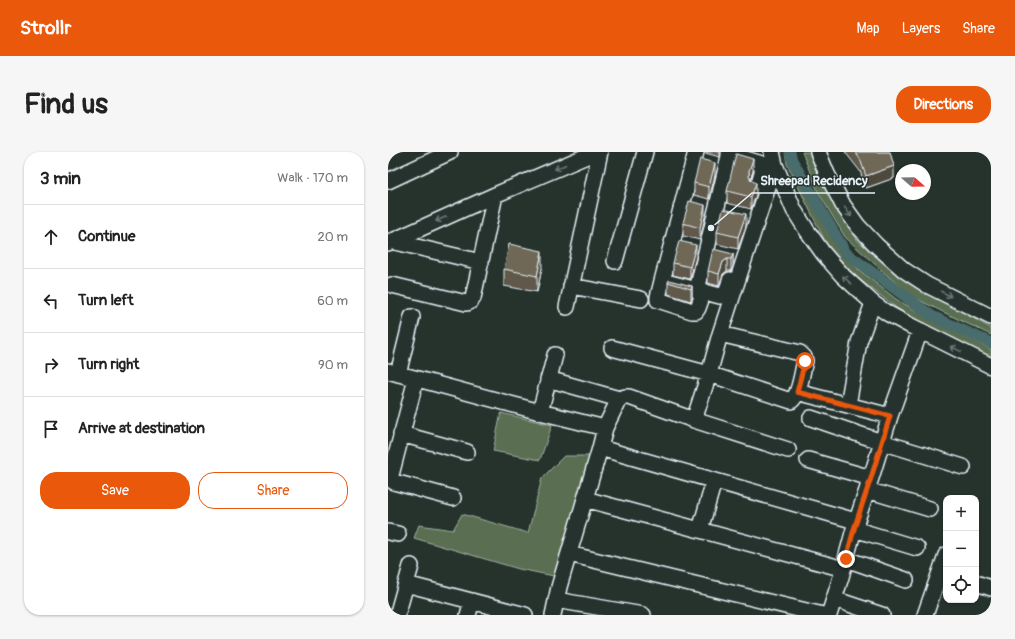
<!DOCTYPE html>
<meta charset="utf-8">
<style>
:root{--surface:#fff;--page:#f6f6f6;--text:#222;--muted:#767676;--line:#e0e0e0;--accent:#ea580c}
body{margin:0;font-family:Pangolin,sans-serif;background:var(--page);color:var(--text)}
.controls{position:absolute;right:12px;bottom:12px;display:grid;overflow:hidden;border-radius:8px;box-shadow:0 1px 3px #0004}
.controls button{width:36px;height:36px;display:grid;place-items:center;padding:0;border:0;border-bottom:1px solid var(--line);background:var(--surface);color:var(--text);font:20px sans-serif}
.compass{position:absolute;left:507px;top:12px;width:36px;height:36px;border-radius:50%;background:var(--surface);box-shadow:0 1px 3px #0004;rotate:110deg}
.stop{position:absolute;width:12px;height:12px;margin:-9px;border:3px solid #ea580c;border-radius:50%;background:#fff}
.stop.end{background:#ea580c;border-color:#fff;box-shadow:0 1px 4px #0008}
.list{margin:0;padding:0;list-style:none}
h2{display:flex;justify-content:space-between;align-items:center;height:52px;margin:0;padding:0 16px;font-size:17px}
h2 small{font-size:13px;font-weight:400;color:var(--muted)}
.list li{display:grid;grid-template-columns:26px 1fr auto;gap:12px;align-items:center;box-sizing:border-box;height:64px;padding:0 16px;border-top:1px solid var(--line)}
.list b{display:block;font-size:15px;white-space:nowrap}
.list em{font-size:13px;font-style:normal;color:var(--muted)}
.actions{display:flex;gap:8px;padding:12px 16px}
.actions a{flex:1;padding:9px 0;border:1px solid var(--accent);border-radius:16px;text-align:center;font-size:14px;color:var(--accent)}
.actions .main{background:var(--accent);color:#fff}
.icon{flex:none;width:22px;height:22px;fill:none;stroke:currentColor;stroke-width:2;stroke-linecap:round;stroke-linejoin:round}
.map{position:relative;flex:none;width:603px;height:463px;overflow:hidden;border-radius:16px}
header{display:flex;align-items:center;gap:24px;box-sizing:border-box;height:56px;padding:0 20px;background:var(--accent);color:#fff}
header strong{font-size:19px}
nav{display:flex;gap:22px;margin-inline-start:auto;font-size:14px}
.intro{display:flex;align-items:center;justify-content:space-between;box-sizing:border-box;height:96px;padding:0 24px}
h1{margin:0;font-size:28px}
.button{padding:10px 18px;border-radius:16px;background:var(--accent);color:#fff;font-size:14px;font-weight:700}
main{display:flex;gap:24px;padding:0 24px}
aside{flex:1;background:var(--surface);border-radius:16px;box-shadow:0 1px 3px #0004}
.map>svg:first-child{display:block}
</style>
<header>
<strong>Strollr</strong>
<nav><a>Map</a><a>Layers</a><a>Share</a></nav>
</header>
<div class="intro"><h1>Find us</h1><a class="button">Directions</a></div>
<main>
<aside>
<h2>3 min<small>Walk · 170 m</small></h2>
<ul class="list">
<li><svg class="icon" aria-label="ahead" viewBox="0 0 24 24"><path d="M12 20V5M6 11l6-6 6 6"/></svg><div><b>Continue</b></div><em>20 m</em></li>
<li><svg class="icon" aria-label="left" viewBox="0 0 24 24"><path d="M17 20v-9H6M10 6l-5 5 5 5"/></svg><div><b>Turn left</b></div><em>60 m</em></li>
<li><svg class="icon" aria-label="right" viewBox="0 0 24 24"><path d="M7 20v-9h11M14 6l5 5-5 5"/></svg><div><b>Turn right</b></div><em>90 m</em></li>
<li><svg class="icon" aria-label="arrive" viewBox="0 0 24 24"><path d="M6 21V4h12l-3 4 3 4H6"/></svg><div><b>Arrive at destination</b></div></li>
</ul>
<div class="actions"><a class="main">Save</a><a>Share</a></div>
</aside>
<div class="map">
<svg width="603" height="463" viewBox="0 0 603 463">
<rect width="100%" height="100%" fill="#26332d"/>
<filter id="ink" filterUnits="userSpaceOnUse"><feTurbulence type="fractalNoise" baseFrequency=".025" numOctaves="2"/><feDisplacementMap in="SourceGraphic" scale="8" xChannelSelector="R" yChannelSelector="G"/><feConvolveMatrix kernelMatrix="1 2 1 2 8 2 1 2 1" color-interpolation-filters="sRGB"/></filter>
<g filter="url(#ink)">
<path fill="#5a6e51" stroke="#a1b0a4" d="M397 0H400L402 11 452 99 471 118 508 147 542 167 603 197V205L555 182 510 157 466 123 438 91 399 12Z
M414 0H422L430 25 470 89 519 130 603 176V183L555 160 523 144 492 117 457 85 430 40Z
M113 261 164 273 152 308 105 299Z
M176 304H202L166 424 131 417 26 386 31 373 65 378 74 362 140 381 154 326Z"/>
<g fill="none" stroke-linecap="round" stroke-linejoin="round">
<path stroke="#486c6d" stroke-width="11" d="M402 0 404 8 458 101 544 164 603 191"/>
<g stroke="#e8f1f8" stroke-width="18">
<path id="minor" d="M308 0 274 129 270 145V148L304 159H308L310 156 316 139
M384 0 387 13 406 58 418 77 435 101 455 124 485 151 499 161 521 173 603 214
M430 0 439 22 455 53 470 74 488 93 516 118 539 133 603 165
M341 2 374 12 375 17 370 34
M0 29 62 0
M3 89 93 110
M0 91 107 43 208 0
M227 109 257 0
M274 129 332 144C340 142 340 135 342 128
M4 133 78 151C82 151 83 149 85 146L107 43
M183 134 253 147
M309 138 342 0
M179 155 212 0
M224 196 321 222 403 249C412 243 414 219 417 209L416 205 412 201 332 182
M0 219 152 260 217 276 212 296 171 435 165 463
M10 222 24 165
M28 227 3 323 2 327 6 330 65 346
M160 227 231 247
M409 240 502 264
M460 253 471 190 485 151
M152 260 167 203
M423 266 494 290 575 315
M306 268 321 222 332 182 387 13
M217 276 231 247 237 245H241L306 268 400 298
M13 282 79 300
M212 296 464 368
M420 308 483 326
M479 338 542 357
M197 347 445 414
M466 377 529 396
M312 378 326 329
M0 380 10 382
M181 402 435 463
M458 407 518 428
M588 431 603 436
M18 432 137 463
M446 447 494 463
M168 448 255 463
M10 460 23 414
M80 463 84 449
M441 463 453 425 466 377 483 326 502 264 532 179
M537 463 558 403"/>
</g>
<use href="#minor" stroke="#26332d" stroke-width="15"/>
</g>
<path fill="#5f594b" stroke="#e8f1f8" d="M317 0H332V5L317 1Z
M457 0H502L506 26 478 36 472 19Z
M365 19 363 27 368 43 363 57 339 51V39Z
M327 23 321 47 306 43V31Z
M317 65 312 88 295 84V71Z
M358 74 350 97 329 92V80Z
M345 102V114L343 119H339L335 122 331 134 320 131V119Z
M308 105 302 127 285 123V111Z
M154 116 149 140 116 134V117Z
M280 130 304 134V146L303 149 280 142Z"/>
<path fill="#4e493d" stroke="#e8f1f8" d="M365 7V19L361 31V19Z
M327 11V23L321 47V35Z
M506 14V26L478 36V24Z
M368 31V43L363 57V45Z
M317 53V65L312 88V76Z
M358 62V74L350 97V85Z
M308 93V105L302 127V115Z
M154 99V116L149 140V124Z
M345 102V114L343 119V107Z
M339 107V119L335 122 331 134V122L335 110Z
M304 134V146L303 149V137Z"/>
<path fill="#6f6857" stroke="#e8f1f8" d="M467 0H502L506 14 478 24 472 7Z
M348 2 365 7 361 19V24L363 28 368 31 363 45 339 39Z
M312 7 327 11 321 35 306 31Z
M301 49 317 53 312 76 295 71Z
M335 57 358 62 350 85 329 80Z
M291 89 308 93 302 115 285 111Z
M121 92 154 99 149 124 116 117Z
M325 97 345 102 343 107H339L335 110 331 122 320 119Z
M281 128 304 134 303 137 280 130Z"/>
<defs><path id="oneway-shaft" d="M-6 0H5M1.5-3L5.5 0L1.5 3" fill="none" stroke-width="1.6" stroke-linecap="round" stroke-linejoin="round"/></defs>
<g stroke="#6a7674">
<use href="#oneway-shaft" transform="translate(172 15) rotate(157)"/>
<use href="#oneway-shaft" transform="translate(460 60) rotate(55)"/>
<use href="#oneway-shaft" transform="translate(53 67) rotate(156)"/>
<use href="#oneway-shaft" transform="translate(459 128) rotate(-138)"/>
<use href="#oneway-shaft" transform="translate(558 142) rotate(27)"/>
<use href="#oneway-shaft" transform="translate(568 197) rotate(-154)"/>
</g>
</g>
<g fill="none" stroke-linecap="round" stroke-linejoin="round" filter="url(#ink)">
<path stroke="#ea580c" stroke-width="5" d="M417 209 409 240 502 264 483 326 466 377 458 407"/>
</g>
<path fill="none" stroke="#e8f1f8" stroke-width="1.5" d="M323 76L364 41H487"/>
<circle fill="#e8f1f8" stroke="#26332d" stroke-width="1.5" cx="323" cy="76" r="4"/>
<g font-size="13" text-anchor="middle" font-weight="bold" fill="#e8f1f8" stroke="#26332d" stroke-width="3" stroke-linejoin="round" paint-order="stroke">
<text x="426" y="33">Shreepad Recidency</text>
</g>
</svg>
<div class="controls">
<button>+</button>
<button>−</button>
<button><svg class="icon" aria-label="locate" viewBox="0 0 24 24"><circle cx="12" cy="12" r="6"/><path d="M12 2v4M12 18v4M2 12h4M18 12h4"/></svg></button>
</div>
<svg class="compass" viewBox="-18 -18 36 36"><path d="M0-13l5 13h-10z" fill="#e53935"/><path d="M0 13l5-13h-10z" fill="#767676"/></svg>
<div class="stop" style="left:417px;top:209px"></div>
<div class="stop end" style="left:458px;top:407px"></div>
</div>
</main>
